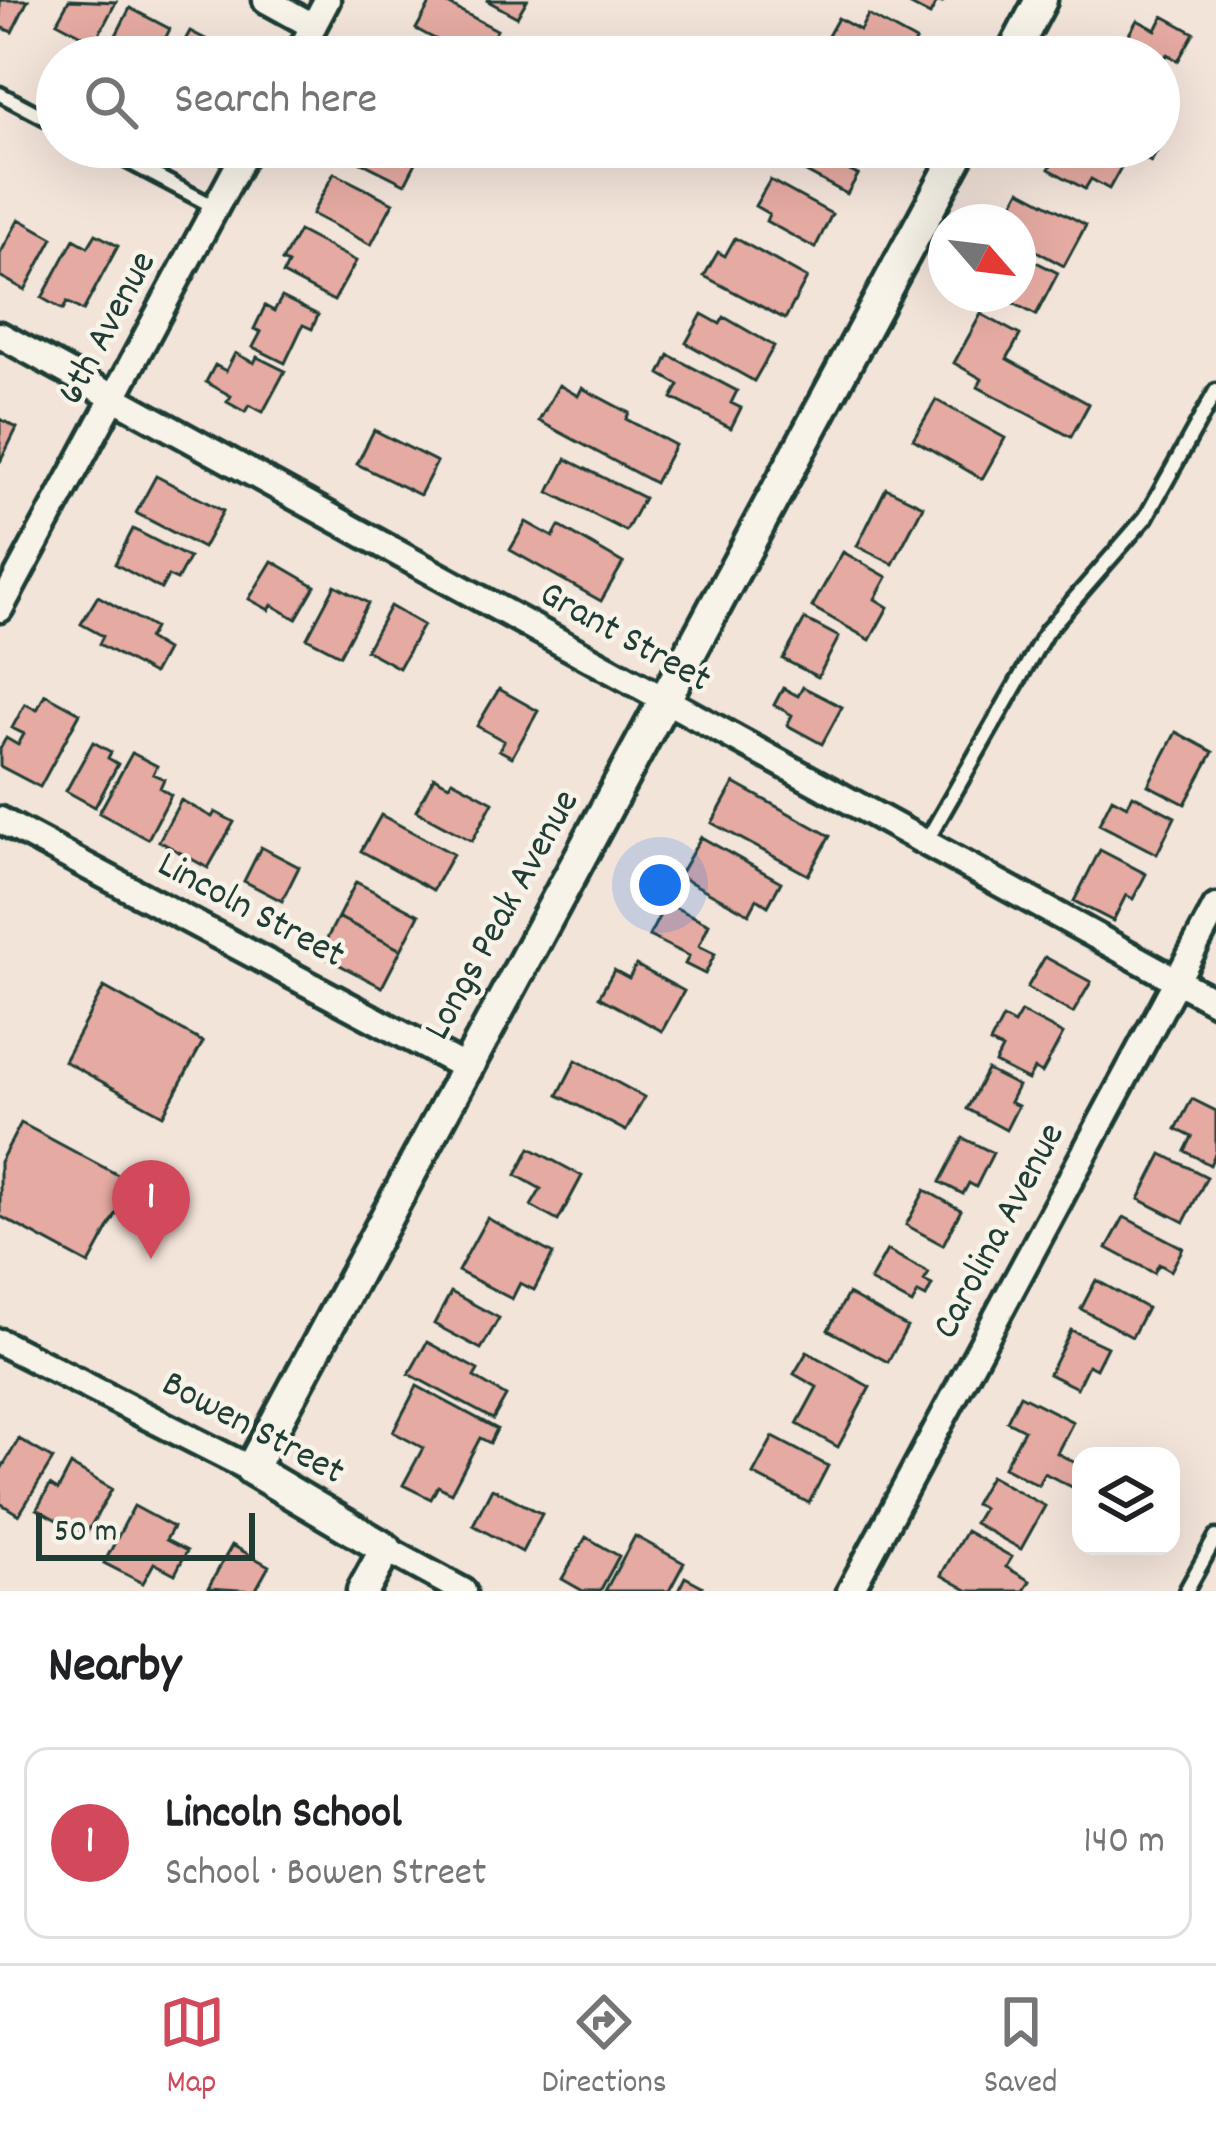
<!DOCTYPE html>
<meta charset="utf-8">
<style>
:root{--surface:#fff;--page:#f6f6f6;--text:#202124;--muted:#757577;--line:#e0e0e0;--accent:#d1495b}
body{margin:0;font-family:Dekko,sans-serif;background:var(--page);color:var(--text)}
.controls{position:absolute;right:36px;bottom:36px;display:grid;overflow:hidden;border-radius:24px;box-shadow:0 12px 48px #0002}
.controls button{width:108px;height:108px;display:grid;place-items:center;padding:0;border:0;border-bottom:3px solid var(--line);background:var(--surface);color:var(--text);font:60px sans-serif}
.compass{position:absolute;left:928px;top:204px;width:108px;height:108px;border-radius:50%;background:var(--surface);box-shadow:0 12px 48px #0002;rotate:118deg}
.scale{position:absolute;left:36px;bottom:30px;width:219px;box-sizing:border-box;padding-left:12px;border:6px solid #1f3d34;border-top:0;font-size:33px;line-height:42px;white-space:nowrap;color:#1f3d34;-webkit-text-stroke:9px #f7f3e8;paint-order:stroke}
.you{position:absolute;left:660px;top:885px;width:42px;height:42px;margin:-30px;border:9px solid #fff;border-radius:50%;background:#1a73e8;box-shadow:0 0 0 18px #1a73e833}
.badge{display:grid;place-items:center;width:78px;height:78px;border-radius:50%;background:var(--accent);color:#fff;font-size:39px;font-weight:700}
.pin{position:absolute;translate:-50% -99px;filter:drop-shadow(0 3px 6px #0008)}
.pin::after{content:'';position:absolute;top:63px;width:42px;height:36px;background:inherit;clip-path:polygon(0 0,100% 0,50% 100%)}
.list{margin:0;padding:0;list-style:none}
h2{display:flex;justify-content:space-between;align-items:center;height:156px;margin:0;padding:0 48px;font-size:51px}
h2 small{font-size:39px;font-weight:400;color:var(--muted)}
.list li{display:grid;grid-template-columns:78px 1fr auto;gap:36px;align-items:center;box-sizing:border-box;height:192px;margin:0 24px 24px;padding:0 24px;border:3px solid var(--line);border-radius:24px}
.list b{display:block;font-size:45px;white-space:nowrap}
.list p{margin:0;font-size:39px;white-space:nowrap;color:var(--muted)}
.list em{font-size:39px;font-style:normal;color:var(--muted)}
.icon{flex:none;width:66px;height:66px;fill:none;stroke:currentColor;stroke-width:2;stroke-linecap:round;stroke-linejoin:round}
.map{position:relative;flex:none;width:1216px;height:1591px;overflow:hidden}
.search{position:absolute;background:var(--surface);box-shadow:0 12px 48px #0002;left:36px;right:36px;top:36px;height:132px;display:flex;align-items:center;gap:30px;box-sizing:border-box;padding:0 42px;border-radius:66px;color:var(--muted);font-size:45px}
.sheet{height:372px;background:var(--surface)}
nav{display:flex;justify-content:space-around;align-items:center;box-sizing:border-box;height:168px;border-top:3px solid var(--line);background:var(--surface);font-size:33px;color:var(--muted)}
nav a{display:grid;justify-items:center;gap:6px}
nav .on{color:var(--accent)}
.map>svg:first-child{display:block}
</style>
<div class="map">
<svg width="1216" height="1591" viewBox="0 0 1216 1591">
<rect width="100%" height="100%" fill="#f3e4da"/>
<filter id="ink" filterUnits="userSpaceOnUse"><feTurbulence type="fractalNoise" baseFrequency=".00833" numOctaves="2"/><feDisplacementMap in="SourceGraphic" scale="24" xChannelSelector="R" yChannelSelector="G"/><feConvolveMatrix kernelMatrix="1 2 1 2 8 2 1 2 1" color-interpolation-filters="sRGB"/></filter>
<g filter="url(#ink)">
<path fill="#e5aaa2" stroke="#1f3d34" stroke-width="3" d="M0 0H28L12 32 0 27Z
M69 0 116 2 95 42 57 22Z
M432 0H440L497 30 482 57H458L446 51 448 46 416 29Z
M486 0H527L517 17Z
M901 0H944L942 3 937 1 930 15Z
M130 8 170 29 156 57H118L121 53 110 47Z
M868 15 916 41 907 57H846L823 45 838 18 860 30Z
M1163 16 1194 33 1178 61 1167 54 1159 68V57H1127L1119 52 1137 20 1156 30Z
M190 31 213 43 206 57H176Z
M1159 133 1165 137 1151 162 1123 147H1159Z
M346 147H424L405 184 343 153Z
M489 147H525L518 162Z
M793 147H842L858 156 850 171 858 175 847 194 786 161Z
M1061 147H1102L1125 160 1109 189 1091 179 1085 189 1049 169Z
M334 173 393 203 371 245 312 214Z
M770 180 832 214 815 248 766 221 769 214 755 206Z
M1020 190 1086 225 1064 266 1018 241V222H1003Z
M19 219 53 238 25 290 0 276V254Z
M299 231 356 261 334 301 283 274 288 264 282 261Z
M96 234 118 246 83 311 67 302 63 310 42 298 74 239 88 247Z
M735 238 807 278 785 319 704 276 718 252 725 256Z
M1018 253 1058 273 1036 315 996 294H1018Z
M282 297 318 315 312 329 303 325 285 363 253 347 261 332 254 329 265 306 274 311Z
M702 314 720 324 724 317 774 346 754 381 686 343Z
M981 314 1020 335 1007 359 1089 404 1071 437 978 387 982 379 954 363Z
M235 353 254 363 257 357 285 371 263 412 249 405 245 412 227 402 231 396 206 382 215 365 226 371Z
M669 355 737 391 731 403 741 408 731 428 672 398 679 385 660 374Z
M559 385 578 396 582 388 629 413 626 419 675 445 655 483 539 421Z
M936 400 1005 438 982 479 913 439Z
M0 419 17 428 0 462Z
M374 430 437 462 420 495 357 464Z
M566 459 644 498 626 531 549 492Z
M156 476 223 511 203 548 136 513Z
M886 488 923 506 893 564 857 546Z
M526 522 553 537 559 526 623 563 601 601 510 550Z
M133 529 189 558 177 580 168 576 161 589 115 564Z
M843 552 887 577 875 599 888 607 870 640 812 607Z
M272 561 315 586 296 619 272 605 269 610 249 599Z
M335 585 368 603 340 655 307 638Z
M98 596 154 628 148 639 166 650 153 674 99 644 103 636 81 624Z
M390 606 423 625 399 668 366 650Z
M805 619 839 637 818 677 783 659Z
M803 687 842 707 822 744 787 725 792 715 774 705 783 688 798 696Z
M499 689 538 711 512 757 499 750 504 741 477 726Z
M45 694 80 713 40 787 0 766V749L6 738 18 745 24 734 12 728 25 704 37 710Z
M1176 732 1213 752 1185 804 1148 785Z
M93 742 111 752 108 758 118 764 95 807 66 791Z
M132 753 157 766 153 774 164 779 160 788 171 795 148 839 99 813Z
M434 777 449 785 452 780 493 802 472 841 416 811Z
M734 783 830 836 808 875 712 823Z
M1133 795 1175 817 1157 854 1099 824 1112 798 1127 806Z
M181 800 212 817 215 812 234 822 208 868 159 841Z
M381 815 453 854 433 890 361 851Z
M701 837 781 882 768 906 757 899 749 914 679 876Z
M261 847 299 867 282 901 244 881Z
M1100 850 1146 874 1133 899 1126 895 1113 921 1074 901Z
M356 882 419 915 401 950 338 917Z
M666 903 709 924 699 946 715 954 705 974 685 964 689 956 649 936Z
M338 917 401 950 382 987 319 954Z
M1045 957 1091 982 1073 1013 1027 988Z
M636 965 684 991 662 1031 599 997 614 970 629 978Z
M104 987 203 1042 163 1115 64 1061Z
M1021 1012 1063 1034 1042 1073 1034 1069 1028 1080 995 1063 1002 1049 990 1043 1003 1018 1014 1024Z
M576 1060 644 1097 626 1131 558 1095Z
M987 1070 1018 1086 1010 1102 1018 1106 1006 1130 967 1109Z
M1192 1099 1216 1111V1152L1210 1165 1185 1151 1192 1137 1176 1129Z
M21 1123 133 1183 89 1264 0 1216V1162Z
M963 1138 993 1153 976 1187 969 1183 963 1194 940 1182Z
M530 1148 582 1176 558 1221 531 1206 541 1189 516 1175Z
M1162 1154 1207 1177 1184 1222 1139 1199Z
M925 1190 961 1210 943 1245 906 1225Z
M1124 1217 1183 1248 1171 1271 1159 1264 1154 1273 1107 1248Z
M487 1218 553 1254 534 1290 520 1283 512 1299 458 1271Z
M887 1250 929 1273 924 1281 932 1285 926 1297 918 1293 912 1304 870 1281Z
M1096 1280 1147 1308 1132 1337 1081 1309Z
M451 1292 499 1318 481 1349 434 1324Z
M848 1294 907 1327 888 1362 828 1330Z
M1071 1330 1107 1347 1096 1369 1088 1365 1077 1388 1049 1374Z
M427 1342 478 1370 474 1377 506 1396 493 1419 409 1374Z
M807 1352 870 1387 838 1447 797 1424 817 1387 794 1374Z
M417 1386 497 1429 490 1443 480 1438 451 1493 438 1486 431 1499 403 1485 423 1448 393 1432Z
M1020 1395 1073 1422 1057 1453 1081 1466 1078 1490 1044 1473 1038 1485 1004 1467 1024 1430 1007 1421Z
M773 1437 828 1466 809 1503 753 1474Z
M19 1439 53 1459 19 1515 0 1503V1471Z
M71 1465 112 1489 85 1536 37 1509 50 1485 58 1490Z
M990 1476 1045 1506 1021 1549 974 1523 983 1508 974 1504Z
M492 1488 542 1514 522 1552 473 1525Z
M134 1506 173 1527 166 1540 187 1551 175 1574 154 1563 143 1583 104 1563Z
M966 1531 1012 1557 1006 1567 1030 1581 1024 1591H969L941 1575Z
M635 1536 684 1563 669 1591H605Z
M586 1537 619 1556 600 1591H583L562 1579Z
M232 1545 269 1566 255 1591 208 1588Z
M685 1577 702 1586 699 1591H678Z"/>
<g fill="none" stroke-linecap="round" stroke-linejoin="round">
<g stroke="#1f3d34" stroke-width="21">
<path id="service" d="M0 94 57 124
M101 147 215 207
M926 842 1046 632 1146 517 1216 391
M1186 1591 1216 1537"/>
</g>
<g stroke="#1f3d34" stroke-width="33">
<path id="minor" d="M266 0 313 26
M297 57 327 0
M0 335 1216 1002
M0 609 248 147
M0 820 466 1068
M0 1342 251 1469
M386 1549 463 1591
M850 1591 1216 907"/>
</g>
<g stroke="#1f3d34" stroke-width="39">
<path id="tertiary" d="M1011 57 1041 0
M363 1591 386 1549 251 1469 962 147"/>
</g>
<use href="#service" stroke="#f7f3e8" stroke-width="12"/>
<use href="#minor" stroke="#f7f3e8" stroke-width="24"/>
<use href="#tertiary" stroke="#f7f3e8" stroke-width="30"/>
</g>
</g>
<g text-anchor="middle" dominant-baseline="central" stroke-width="9" stroke-linejoin="round" paint-order="stroke">
<g font-size="39" fill="#1f3d34" stroke="#f7f3e8">
<text transform="translate(109 329) rotate(-62)">6th Avenue</text>
<text transform="translate(624 639) rotate(29)">Grant Street</text>
<text transform="translate(250 912) rotate(28)">Lincoln Street</text>
<text transform="translate(504 916) rotate(-61)">Longs Peak Avenue</text>
<text transform="translate(1001 1232) rotate(-62)">Carolina Avenue</text>
<text transform="translate(252 1430) rotate(28)">Bowen Street</text>
</g>
</g>
</svg>
<div class="controls">
<button><svg class="icon" aria-label="layers" viewBox="0 0 24 24"><path d="M12 4l9 5-9 5-9-5zM3 14l9 5 9-5"/></svg></button>
</div>
<svg class="compass" viewBox="-18 -18 36 36"><path d="M0-13l5 13h-10z" fill="#e53935"/><path d="M0 13l5-13h-10z" fill="#757577"/></svg>
<div class="scale">50 m</div>
<div class="you"></div>
<div class="pin badge" style="left:151px;top:1259px">1</div>
<div class="search"><svg class="icon" aria-label="search" viewBox="0 0 24 24"><circle cx="10" cy="10" r="6"/><path d="M15 15l6 6"/></svg>Search here</div>
</div>
<section class="sheet">
<h2>Nearby<small></small></h2>
<ul class="list">
<li><span class="badge">1</span><div><b>Lincoln School</b><p>School · Bowen Street</p></div><em>140 m</em></li>
</ul>
</section>
<nav>
<a class="on"><svg class="icon" aria-label="map" viewBox="0 0 24 24"><path d="M3 6l6-2 6 2 6-2v14l-6 2-6-2-6 2zM9 4v14M15 6v14"/></svg>Map</a>
<a><svg class="icon" aria-label="directions" viewBox="0 0 24 24"><path d="M12 3l9 9-9 9-9-9zM9 14v-3h6M13 9l2 2-2 2"/></svg>Directions</a>
<a><svg class="icon" aria-label="saved" viewBox="0 0 24 24"><path d="M7 4h10v16l-5-4-5 4z"/></svg>Saved</a>
</nav>
